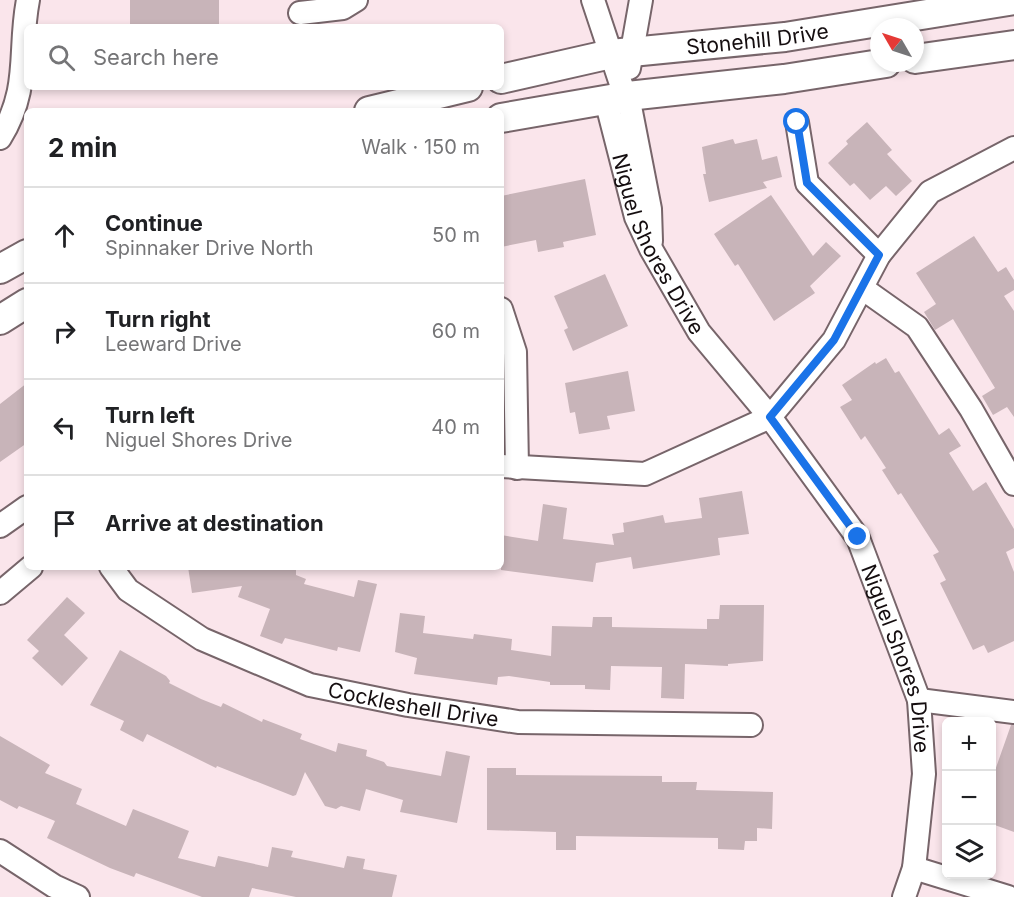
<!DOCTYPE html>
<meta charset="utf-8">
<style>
:root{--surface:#fff;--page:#f6f6f6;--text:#202124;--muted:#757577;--line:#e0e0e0}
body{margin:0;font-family:Inter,sans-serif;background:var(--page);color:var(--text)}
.controls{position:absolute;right:18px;bottom:18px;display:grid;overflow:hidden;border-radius:9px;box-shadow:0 3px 9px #0003}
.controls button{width:54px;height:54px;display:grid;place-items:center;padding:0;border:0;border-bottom:2px solid var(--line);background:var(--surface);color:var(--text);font:30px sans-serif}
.compass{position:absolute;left:870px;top:18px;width:54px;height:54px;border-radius:50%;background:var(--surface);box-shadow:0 3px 9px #0003;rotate:309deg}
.stop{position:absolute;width:18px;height:18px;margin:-14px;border:4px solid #1a73e8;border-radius:50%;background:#fff}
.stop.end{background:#1a73e8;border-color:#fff;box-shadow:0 2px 6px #0008}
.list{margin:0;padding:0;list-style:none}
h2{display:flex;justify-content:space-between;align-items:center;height:78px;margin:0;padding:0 24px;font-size:26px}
h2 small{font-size:20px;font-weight:400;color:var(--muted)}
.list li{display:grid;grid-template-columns:39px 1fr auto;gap:18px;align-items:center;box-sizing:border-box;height:96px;padding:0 24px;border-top:2px solid var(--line)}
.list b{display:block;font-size:22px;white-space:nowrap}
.list p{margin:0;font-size:20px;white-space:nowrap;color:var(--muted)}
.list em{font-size:20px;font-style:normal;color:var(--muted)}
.icon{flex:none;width:33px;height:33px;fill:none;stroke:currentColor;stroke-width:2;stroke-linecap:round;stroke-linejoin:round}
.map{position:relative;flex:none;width:1014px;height:897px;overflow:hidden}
.search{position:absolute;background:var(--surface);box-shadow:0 3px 9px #0003;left:24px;top:24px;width:480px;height:66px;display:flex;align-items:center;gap:15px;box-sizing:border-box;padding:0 21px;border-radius:9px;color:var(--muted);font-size:22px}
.panel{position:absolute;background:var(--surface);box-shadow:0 3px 9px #0003;left:24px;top:108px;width:480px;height:462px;border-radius:9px}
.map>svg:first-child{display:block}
</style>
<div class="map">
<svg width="1014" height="897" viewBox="0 0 1014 897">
<rect width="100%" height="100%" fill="#fae5eb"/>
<path fill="#c8b4b9" d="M130 0H219V25L130 26Z
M867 122 892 150 887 154 912 181 896 196 886 186 870 200 854 183 850 186 828 163 848 144 846 141Z
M733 139 735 144 757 139 762 160 777 156 782 177 763 182 767 188 709 202 703 174H706L702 147Z
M585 179 596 235 563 242 564 247 538 252 536 240 501 247V196Z
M771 195 813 256 826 242 841 256 810 286 815 293 774 321 738 264 735 266 714 234Z
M974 236 998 272 1006 267 1014 280V290L1004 296 1014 311V417L1007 407 993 415 982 396 995 388 953 319 935 330 924 312 936 304 916 273Z
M605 274 628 326 573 351 564 330 568 328 554 296Z
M886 358 895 373 899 371 939 435 949 428 961 446 949 453 973 491 986 482 1014 529V548L1006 552 1014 572V641L988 653 984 645 973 650 940 583 946 580 933 555 939 552 901 493 898 495 882 470 886 468 865 436 861 440 840 407 852 400 842 385 875 362 876 364Z
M628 371 635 411 607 416 610 429 579 434 575 412 570 413 565 383Z
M27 383V443L0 462V404Z
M742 491 749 534 718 538 720 555 633 569 631 557 596 563 593 582 501 570V535L538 541 543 504 567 508 563 539 614 545 612 534 624 532 623 523 663 515 665 523 702 518 699 498Z
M188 567H296V575L306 579 304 584 354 597 358 580 377 584 360 652 338 647 337 651 285 638 282 644 260 636 270 609 238 597 242 586 192 593Z
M67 597 85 613 64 635 88 658 62 686 32 658 39 651 27 640Z
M720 605H764L763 661 728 664V666L685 664 684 699 661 698 662 667 611 666 610 690 585 689V685H550V682L509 676 498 677 497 685 414 674 417 658 395 652 400 613 425 616 423 633 473 639 474 634 512 639 511 650 551 656 552 626 592 627 593 617H612V627L707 629V619H719Z
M120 650 166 676 170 681 169 683 201 699 221 707 223 703 262 722 263 719 302 734 300 739 336 752 338 743 367 750 366 756 384 762 387 766 441 776 446 751 470 756 457 823 400 812 403 800 366 789 360 811 341 806 336 809 325 806 305 772 296 795 293 796 217 766 216 768 147 734 143 742 120 730 124 721 90 705Z
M1011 725H1014V832L992 824V779Z
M0 736 50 765 45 773 82 789 76 804 126 826 133 809 189 831 178 858 215 867 218 856 268 867 272 847 293 851 291 857 344 868 347 856 365 859 363 869 397 875 392 897H296L252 888 249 897H202L136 873 134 877 110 868 47 838 55 821 19 806 17 809 0 800Z
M487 768H516V775L662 776V782H697L696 790 773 792 772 829 757 828V841H745L744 850 718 849V838L576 836V850H556V832L487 830Z"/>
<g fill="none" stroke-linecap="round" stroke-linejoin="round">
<g stroke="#77656a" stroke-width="26">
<g id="minor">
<path d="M593 0 625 96"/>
<path d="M300 13 343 8 356 0"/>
<path d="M629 68 641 0"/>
<path d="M628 96 650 209 651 241"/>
<path id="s1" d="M606 100 636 217 651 249 699 332 770 417 858 538 919 700 924 774 914 868 904 897"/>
<path d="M797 122 807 183 879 255"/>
<path d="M0 138C31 88 18 51 28 0"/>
<path d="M862 288 917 327 971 409 1014 484"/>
<path d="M501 309 515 352 517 468"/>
<path d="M501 466 645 474 770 417 834 340 879 255 930 192 1014 148"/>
<path d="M0 526 27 507"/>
<path id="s2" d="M111 567 128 590 202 639 310 685 408 705 518 722 751 725"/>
<path d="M0 593 31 567"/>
<path d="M919 700 1014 712"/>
<path d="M0 851 54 886 78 897"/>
<path d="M914 868 1008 897"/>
</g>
</g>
<g stroke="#77656a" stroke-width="32">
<g id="major">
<path d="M915 59 1014 45"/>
<path id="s3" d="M501 79 611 54 785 37 1014 0"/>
<path d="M369 111 468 87"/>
<path d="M501 118 628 96 784 79 886 63"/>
<path d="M0 269 27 254"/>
<path d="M0 320 27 303"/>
</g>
</g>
<use href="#minor" stroke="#fff" stroke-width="22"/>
<use href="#major" stroke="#fff" stroke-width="28"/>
</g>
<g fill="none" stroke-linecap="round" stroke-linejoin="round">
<path stroke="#1a73e8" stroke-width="8" d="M797 122 807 183 879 255 834 340 770 417 858 537"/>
</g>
<g text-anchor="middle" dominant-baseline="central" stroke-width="5" stroke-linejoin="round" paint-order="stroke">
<g font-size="21" fill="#140d0f" stroke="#fff">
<text stroke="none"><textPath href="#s3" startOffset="260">Stonehill Drive</textPath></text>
<text stroke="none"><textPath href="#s1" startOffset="154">Niguel Shores Drive</textPath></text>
<text stroke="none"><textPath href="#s1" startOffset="640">Niguel Shores Drive</textPath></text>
<text stroke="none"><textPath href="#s2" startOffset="340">Cockleshell Drive</textPath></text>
</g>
</g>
</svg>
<div class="controls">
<button>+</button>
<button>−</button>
<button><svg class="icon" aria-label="layers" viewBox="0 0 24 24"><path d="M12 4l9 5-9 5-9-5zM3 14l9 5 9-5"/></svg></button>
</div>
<svg class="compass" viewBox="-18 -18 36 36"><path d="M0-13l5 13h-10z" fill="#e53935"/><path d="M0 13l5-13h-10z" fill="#757577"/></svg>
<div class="stop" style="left:797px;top:122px"></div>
<div class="stop end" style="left:858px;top:537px"></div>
<div class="search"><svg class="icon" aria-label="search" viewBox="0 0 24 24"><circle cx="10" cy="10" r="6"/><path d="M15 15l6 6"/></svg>Search here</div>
<section class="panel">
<h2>2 min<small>Walk · 150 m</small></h2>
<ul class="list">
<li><svg class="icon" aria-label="ahead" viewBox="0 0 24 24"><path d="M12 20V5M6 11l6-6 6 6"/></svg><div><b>Continue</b><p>Spinnaker Drive North</p></div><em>50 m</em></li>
<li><svg class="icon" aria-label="right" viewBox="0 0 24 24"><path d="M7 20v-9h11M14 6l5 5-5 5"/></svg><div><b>Turn right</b><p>Leeward Drive</p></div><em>60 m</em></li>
<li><svg class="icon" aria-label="left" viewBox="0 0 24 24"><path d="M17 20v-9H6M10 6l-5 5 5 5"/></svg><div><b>Turn left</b><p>Niguel Shores Drive</p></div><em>40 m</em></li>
<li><svg class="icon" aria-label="arrive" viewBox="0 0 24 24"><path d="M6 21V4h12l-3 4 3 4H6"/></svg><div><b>Arrive at destination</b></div></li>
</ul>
</section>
</div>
